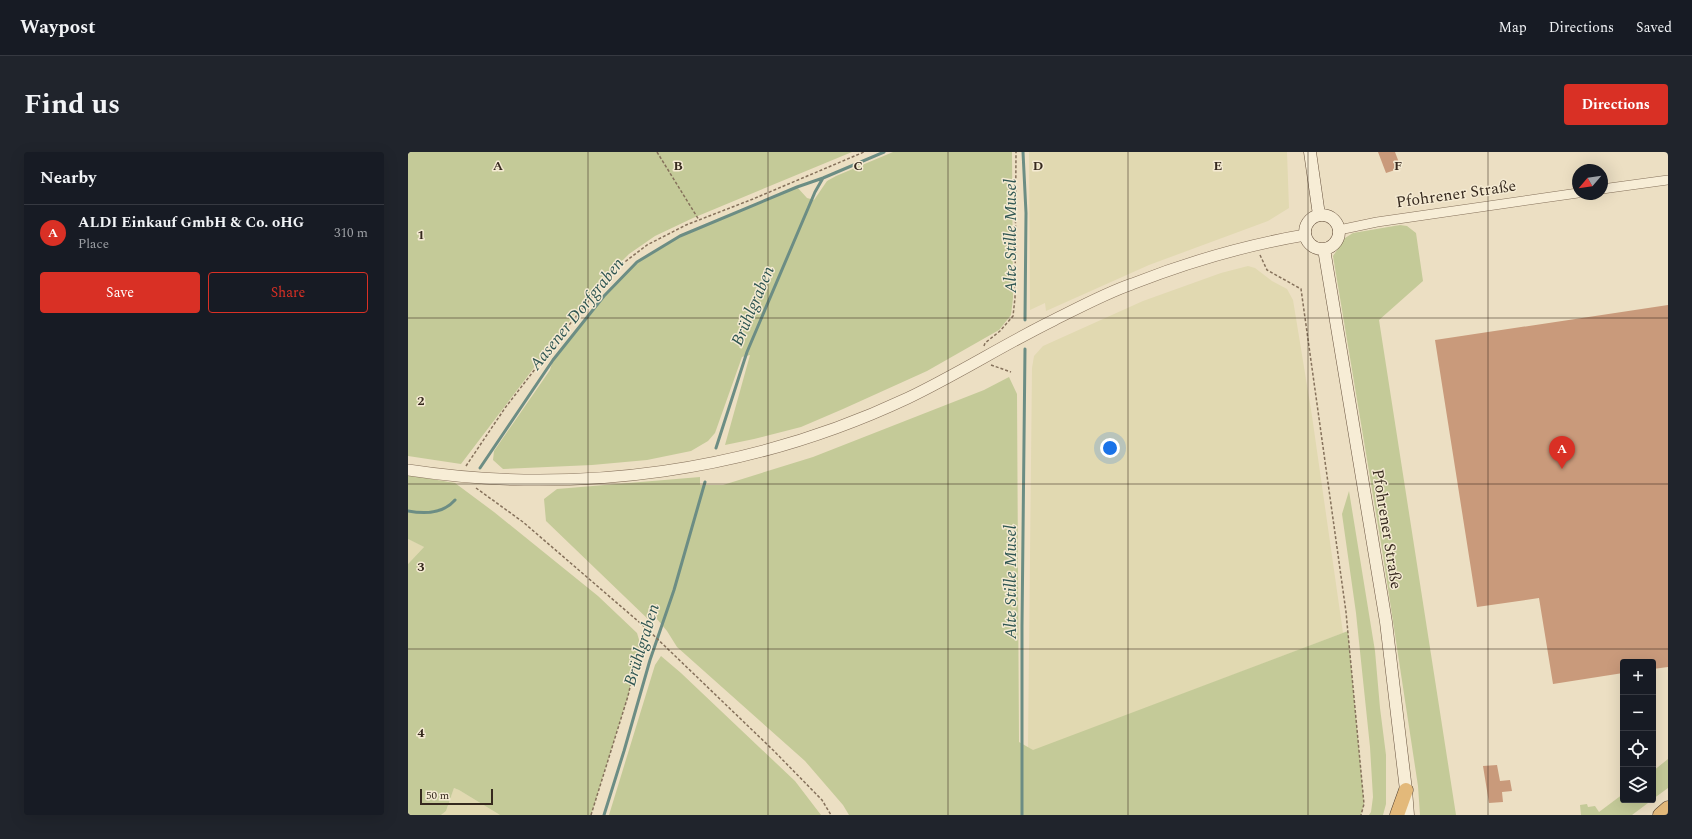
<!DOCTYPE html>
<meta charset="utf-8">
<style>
:root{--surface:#171b24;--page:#20242c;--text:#f1f3f6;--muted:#9ea1a6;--line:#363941;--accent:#d93025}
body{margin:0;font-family:Spectral,serif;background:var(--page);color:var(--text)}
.controls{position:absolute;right:12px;bottom:12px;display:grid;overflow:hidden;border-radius:4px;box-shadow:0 4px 16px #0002}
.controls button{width:36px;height:36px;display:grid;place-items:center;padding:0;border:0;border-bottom:1px solid var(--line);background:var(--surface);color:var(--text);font:20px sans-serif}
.compass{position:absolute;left:1164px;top:12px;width:36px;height:36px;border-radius:50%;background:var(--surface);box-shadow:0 4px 16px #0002;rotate:241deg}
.scale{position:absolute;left:12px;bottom:10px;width:73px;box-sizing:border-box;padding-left:4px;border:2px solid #36291e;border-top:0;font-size:11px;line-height:14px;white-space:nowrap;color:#36291e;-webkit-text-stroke:3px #f4ead2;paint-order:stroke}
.you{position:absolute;left:702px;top:296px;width:14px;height:14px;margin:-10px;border:3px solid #fff;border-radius:50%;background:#1a73e8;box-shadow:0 0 0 6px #1a73e833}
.badge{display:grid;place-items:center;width:26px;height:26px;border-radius:50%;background:var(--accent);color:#fff;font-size:13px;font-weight:700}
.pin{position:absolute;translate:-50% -33px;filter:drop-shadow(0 1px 2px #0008)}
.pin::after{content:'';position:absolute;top:21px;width:14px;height:12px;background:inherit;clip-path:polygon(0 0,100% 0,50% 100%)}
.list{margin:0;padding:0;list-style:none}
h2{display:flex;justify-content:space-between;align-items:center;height:52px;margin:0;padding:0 16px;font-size:17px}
h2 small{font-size:13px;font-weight:400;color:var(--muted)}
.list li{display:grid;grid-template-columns:26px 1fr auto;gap:12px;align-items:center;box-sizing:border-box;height:56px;padding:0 16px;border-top:1px solid var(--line)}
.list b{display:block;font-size:15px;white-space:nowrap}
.list p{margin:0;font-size:13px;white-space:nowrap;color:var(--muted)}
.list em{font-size:13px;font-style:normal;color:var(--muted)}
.actions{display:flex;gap:8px;padding:12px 16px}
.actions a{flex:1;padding:9px 0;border:1px solid var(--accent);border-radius:4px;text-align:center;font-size:14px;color:var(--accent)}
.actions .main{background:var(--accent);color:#fff}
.icon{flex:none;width:22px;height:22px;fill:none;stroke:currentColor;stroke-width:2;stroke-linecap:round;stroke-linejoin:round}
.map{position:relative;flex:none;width:1260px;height:663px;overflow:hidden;border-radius:4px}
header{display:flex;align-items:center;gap:24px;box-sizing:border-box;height:56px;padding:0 20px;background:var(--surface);border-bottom:1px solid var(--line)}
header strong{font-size:19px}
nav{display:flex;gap:22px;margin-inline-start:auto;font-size:14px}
.intro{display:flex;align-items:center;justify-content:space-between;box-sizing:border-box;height:96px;padding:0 24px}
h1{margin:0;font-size:28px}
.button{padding:10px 18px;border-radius:4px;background:var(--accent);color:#fff;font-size:14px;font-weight:700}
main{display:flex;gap:24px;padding:0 24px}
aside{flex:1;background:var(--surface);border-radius:4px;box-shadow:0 4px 16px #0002}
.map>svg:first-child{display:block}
</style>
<header>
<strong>Waypost</strong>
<nav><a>Map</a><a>Directions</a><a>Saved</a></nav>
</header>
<div class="intro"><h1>Find us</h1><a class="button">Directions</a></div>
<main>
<aside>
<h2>Nearby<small></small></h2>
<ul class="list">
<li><span class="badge">A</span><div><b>ALDI Einkauf GmbH &amp; Co. oHG</b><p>Place</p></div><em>310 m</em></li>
</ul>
<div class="actions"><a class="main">Save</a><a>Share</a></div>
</aside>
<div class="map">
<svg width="1260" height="663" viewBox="0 0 1260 663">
<rect width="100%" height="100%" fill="#ecdfc3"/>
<path fill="#e1d9b1" d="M621 0H879L881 56 860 69 741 113 638 159 637 151 622 158Z
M840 114 847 116 864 129 879 137 885 148 904 264 935 481 625 599 620 596 624 216 626 204 635 194 735 149 813 121Z
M0 387 16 395 0 412Z
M46 636 51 638 92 663H33L38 659Z"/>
<path fill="#c4ca98" d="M0 0H444L285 66 247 84 221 102 192 131 166 163 53 312 0 304Z
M485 0H604L605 146 603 163 591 178 519 219 435 257 393 275 346 287 317 293 342 203 334 205 307 281 300 289 283 299 239 308 184 313 95 317 85 308 86 299 142 218 145 208 196 144 229 110 272 84 389 35 399 46 406 48 419 29 428 24Z
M992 73 999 74 1008 81 1015 129 971 168 1048 663H1012L1010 634 974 397 925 104 937 86 945 81Z
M601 225 609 242 611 590 625 598 940 479 956 652 953 663H441L435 653 397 609 269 495 259 479 249 467 243 470 138 369 136 347 149 337 292 325V333H315L405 305 576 238Z
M0 323 47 331 86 360 190 444 229 481 232 491 220 544 183 663H92L51 638 46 636 38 659 33 663H0V412L16 395 0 387Z
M941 339 967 499 972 556 978 603V652L975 663H961L963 660 965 645 962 595 948 461 934 362Z
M253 504 273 521 387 629 413 663H201L247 513Z
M1260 607V636L1245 647V619Z
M1215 642V648H1244L1224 663H1173L1172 653 1179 652 1180 655 1187 654 1191 660Z"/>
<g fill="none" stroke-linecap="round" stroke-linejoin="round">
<path stroke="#6c8d84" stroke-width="3" d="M615 0 618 61 617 168
M308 296 339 200 407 40 415 26
M72 316 145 208 196 144 229 110 272 84 389 35 415 26 476 0
M0 359C16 362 35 362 47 348
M196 663 216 599 242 508 266 438 297 330
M614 663V474L617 197"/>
</g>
<path fill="#c99a7b" d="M970 0H987L993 16 978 21Z
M1260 153V515L1245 517V510H1215V521L1145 532 1131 446 1069 455 1027 188Z
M1089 613 1092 629 1102 628 1104 639 1094 640 1095 650 1081 651 1075 614Z"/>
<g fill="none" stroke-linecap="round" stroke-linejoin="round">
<g stroke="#85715b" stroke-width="10">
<path id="minor" d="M1194 37 1260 28
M931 78 969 70 1170 41"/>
</g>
<g stroke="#85715b" stroke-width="12">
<path id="tertiary" d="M0 318C170 344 345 319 500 246 550 222 597 192 646 168 672 155 698 141 724 132 780 110 838 93 897 83"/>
</g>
<g stroke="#67523e" stroke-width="13">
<path id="secondary" d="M902 0 911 63
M897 80a17 17 0 1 1 34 0a17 17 0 1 1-34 0Z
M916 97 978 470 998 638 1000 663"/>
</g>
<g stroke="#53402f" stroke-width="15">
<path id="trunk" d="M989 663 998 638
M1252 663 1260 656"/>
</g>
<path stroke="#85715b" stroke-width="1.5" stroke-dasharray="3 2" stroke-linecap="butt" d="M249 0 291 68
M852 103 859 118 893 137 938 460 956 652 953 663
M576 194 577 191 592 179 605 164 607 146 608 0
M583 213 603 220
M58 314 97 256 165 168 205 119 239 93 278 73 345 47 456 0
M68 336 115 370 238 476 365 598 414 648 423 663
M183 663 220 544 232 491 238 476"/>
<use href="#minor" stroke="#f7edd6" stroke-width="9"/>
<use href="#tertiary" stroke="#f7edd6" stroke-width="11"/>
<use href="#secondary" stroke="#f7edd6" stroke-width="12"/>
<use href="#trunk" stroke="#e3b97a" stroke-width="14"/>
</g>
<path fill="none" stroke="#36291e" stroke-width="1" stroke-opacity="0.55" d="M180 0V663M360 0V663M540 0V663M720 0V663M900 0V663M1080 0V663M0 166H1260M0 332H1260M0 497H1260"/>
<g text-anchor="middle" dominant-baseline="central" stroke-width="3" stroke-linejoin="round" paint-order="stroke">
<g font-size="16" fill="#36291e" stroke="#f4ead2">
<text transform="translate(1048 42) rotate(-8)">Pfohrener Straße</text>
<text transform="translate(979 377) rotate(81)">Pfohrener Straße</text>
</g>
<g font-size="17" font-style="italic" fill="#2e5552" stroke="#f4ead2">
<text transform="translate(603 84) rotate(-90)">Alte Stille Musel</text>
<text transform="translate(345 154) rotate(-67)">Brühlgraben</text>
<text transform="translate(169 162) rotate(-51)">Aasener Dorfgraben</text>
<text transform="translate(603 430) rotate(-90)">Alte Stille Musel</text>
<text transform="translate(234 493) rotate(-73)">Brühlgraben</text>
</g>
</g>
<g font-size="13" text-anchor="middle" font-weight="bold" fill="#36291e" stroke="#f4ead2" stroke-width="3" stroke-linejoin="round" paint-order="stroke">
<text x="90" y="18">A</text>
<text x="270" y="18">B</text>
<text x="450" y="18">C</text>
<text x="630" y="18">D</text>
<text x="810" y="18">E</text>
<text x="990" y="18">F</text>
<text x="13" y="87">1</text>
<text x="13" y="253">2</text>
<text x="13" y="419">3</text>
<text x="13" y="585">4</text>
</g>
</svg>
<div class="controls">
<button>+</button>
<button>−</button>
<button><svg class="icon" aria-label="locate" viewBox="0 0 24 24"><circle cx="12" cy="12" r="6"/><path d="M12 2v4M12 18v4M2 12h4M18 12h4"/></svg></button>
<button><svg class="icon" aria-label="layers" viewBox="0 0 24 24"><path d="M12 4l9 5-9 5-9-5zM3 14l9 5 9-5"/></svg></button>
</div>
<svg class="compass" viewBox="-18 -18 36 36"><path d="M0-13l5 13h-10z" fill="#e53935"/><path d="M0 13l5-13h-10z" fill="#9ea1a6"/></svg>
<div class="scale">50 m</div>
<div class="you"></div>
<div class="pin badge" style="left:1154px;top:317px">A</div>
</div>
</main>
